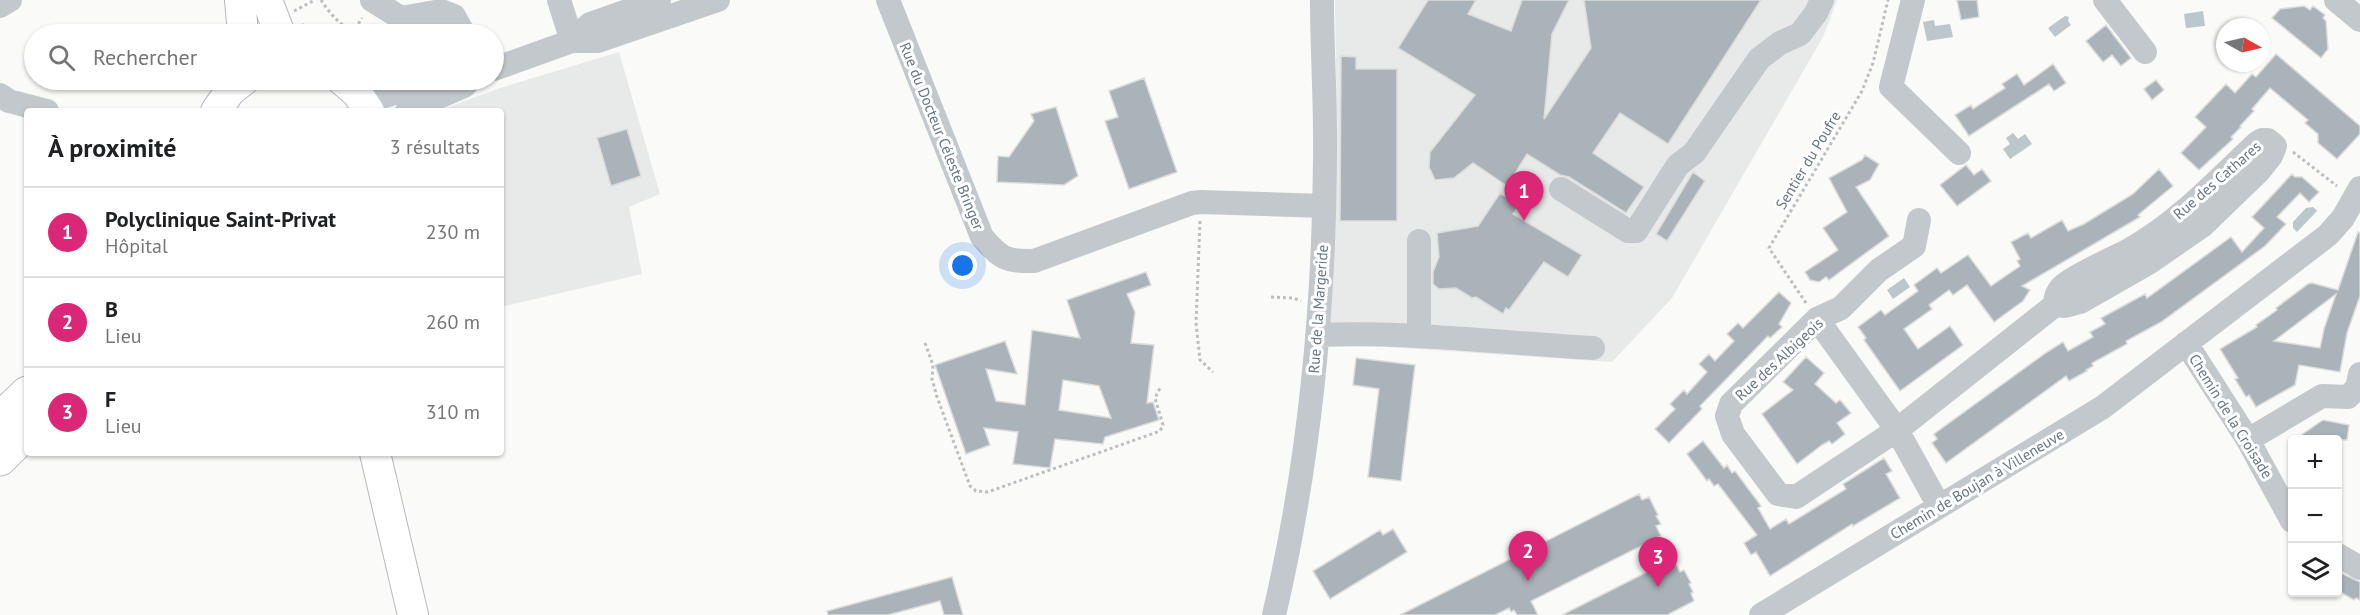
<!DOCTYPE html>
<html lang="fr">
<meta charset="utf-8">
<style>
:root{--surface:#fff;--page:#f2f2f2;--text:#202124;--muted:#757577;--line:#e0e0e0;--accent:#db2777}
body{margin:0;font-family:"PT Sans",sans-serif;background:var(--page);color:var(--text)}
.controls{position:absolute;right:18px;bottom:18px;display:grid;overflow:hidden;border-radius:6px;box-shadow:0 2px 4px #0004}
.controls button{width:54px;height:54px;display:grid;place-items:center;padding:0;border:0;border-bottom:2px solid var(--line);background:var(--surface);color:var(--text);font:30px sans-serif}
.compass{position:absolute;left:2216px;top:18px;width:54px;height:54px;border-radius:50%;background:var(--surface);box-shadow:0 2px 4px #0004;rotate:98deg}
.you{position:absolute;left:963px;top:266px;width:21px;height:21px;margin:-15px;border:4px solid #fff;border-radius:50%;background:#1a73e8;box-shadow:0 0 0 9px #1a73e833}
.badge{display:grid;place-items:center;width:39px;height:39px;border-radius:50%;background:var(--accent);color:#fff;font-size:20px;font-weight:700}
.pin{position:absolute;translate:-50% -50px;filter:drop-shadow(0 2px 3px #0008)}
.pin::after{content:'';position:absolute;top:32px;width:21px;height:18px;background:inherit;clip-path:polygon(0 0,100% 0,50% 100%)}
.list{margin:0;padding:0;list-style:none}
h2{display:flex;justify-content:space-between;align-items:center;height:78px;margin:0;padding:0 24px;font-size:26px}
h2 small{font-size:20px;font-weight:400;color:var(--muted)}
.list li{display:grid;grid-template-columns:39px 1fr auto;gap:18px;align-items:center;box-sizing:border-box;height:90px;padding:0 24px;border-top:2px solid var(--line)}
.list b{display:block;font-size:22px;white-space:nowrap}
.list p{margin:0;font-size:20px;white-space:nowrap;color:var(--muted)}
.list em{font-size:20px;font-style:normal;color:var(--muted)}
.icon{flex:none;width:33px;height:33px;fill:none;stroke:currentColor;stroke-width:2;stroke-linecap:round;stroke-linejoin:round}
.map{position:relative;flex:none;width:2360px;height:615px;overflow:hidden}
.search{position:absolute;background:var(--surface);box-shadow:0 2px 4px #0004;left:24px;top:24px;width:480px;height:66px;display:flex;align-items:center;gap:15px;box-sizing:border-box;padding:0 21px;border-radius:33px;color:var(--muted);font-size:22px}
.panel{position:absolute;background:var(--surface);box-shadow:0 2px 4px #0004;left:24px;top:108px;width:480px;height:348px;border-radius:6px}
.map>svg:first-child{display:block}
</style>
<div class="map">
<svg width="2360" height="615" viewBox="0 0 2360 615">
<rect width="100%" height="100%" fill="#fafaf8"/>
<path fill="#e8e9e9" d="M1335 0H1837L1823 37 1672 298 1612 362 1325 343 1337 143Z
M619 52 660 194 629 207 642 274 501 307V111H438L500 88Z"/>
<path fill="#bbc7cb" d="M2203 11 2205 26 2186 28 2184 14Z
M2065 16 2069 17 2068 21 2071 25 2055 37 2048 28Z
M1934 20 1935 26 1950 24 1953 37 1927 41 1923 22Z
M2013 133 2018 139 2025 134 2032 144 2010 159 2003 149 2010 144 2006 138Z
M2313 207 2317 211 2297 232 2293 228V222L2306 208Z
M1904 278 1910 287 1893 299 1887 290Z"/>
<path fill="#aab3b9" stroke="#dcdcda" stroke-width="1.5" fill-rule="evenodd" d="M1428 0H1476L1468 14 1511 31 1522 0H1569L1552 34 1544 119 1591 48 1584 0H1761L1668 144 1620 113 1593 153 1644 187 1626 213 1569 177 1560 175 1527 154 1507 186 1473 163 1454 178 1435 180 1429 167 1430 152 1475 95 1398 48Z
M1957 0H1977L1979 17 1961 20Z
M2304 6 2310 10 2313 6 2325 15 2323 18 2326 21 2328 49 2321 58 2272 18 2280 9Z
M2106 25 2131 58 2121 66 2112 55 2103 62 2086 41Z
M2276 54 2360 126V134L2337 159 2318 143V134L2305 123 2308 120 2270 88 2252 109 2254 111 2240 126 2241 127 2231 137 2233 139 2199 170 2181 153 2206 127 2195 117 2226 84 2235 93 2252 74 2256 77Z
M1341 56 1356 57V69H1397V221H1340Z
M2053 64 2066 83 2054 91 2049 84 1969 136 1955 115 1971 105 1973 109 2005 88 2002 84 2017 74 2024 85Z
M1144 78 1177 172 1129 189 1105 121 1118 117 1109 91Z
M2156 80 2164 90 2152 100 2144 89Z
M1056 107 1078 176 1064 185 997 182 998 156 1009 157 1034 121 1031 114Z
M627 129 641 176 611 186 597 138Z
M1865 155 1879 164 1870 180 1856 187 1889 236 1829 280 1826 277 1819 282 1810 280 1805 272 1838 250 1823 228 1847 212 1829 178 1862 160Z
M1966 165 1974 175 1982 169 1991 181 1957 206 1940 185Z
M2159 169 2173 186 2138 215 2140 217 2022 286 2030 290 2023 301 1994 322 1967 285 1953 295 1949 290 1929 305 1932 309 1904 329 1918 349 1950 326 1963 345 1900 391 1864 340 1866 338 1858 327 1881 310 1885 315 1918 291 1914 285 1937 268 1941 273 1968 255 1991 286 2020 266 2017 261 2020 259 2011 242 2028 233 2031 238 2062 220 2068 231 2084 224 2133 194Z
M1693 172 1705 181 1667 241 1656 234Z
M2292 174 2295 177H2302L2319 192 2309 202 2300 193 2277 217 2286 224 2265 246 2161 322 2126 341 2127 344 2092 363 2093 366 2086 370 2087 371 2069 381 2066 376 1946 463 1932 443 1937 439 1934 434 2047 352 2063 342 2068 351 2093 337 2090 332 2105 324 2101 318 2145 294 2147 298 2231 237 2242 252 2264 228 2252 217Z
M1500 193 1519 205 1513 214 1582 255 1568 277 1544 262 1509 310 1506 308 1503 314 1476 297 1472 298 1456 288 1439 289 1433 284V272L1439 257 1437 233 1478 226Z
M2358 232 2360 233V296L2347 333 2340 372 2299 365 2295 385 2256 407 2249 395 2246 397 2235 379 2238 378 2220 349 2257 327 2256 325 2277 310 2276 308 2308 284 2312 283 2338 290ZM2336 294 2324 329 2320 348 2274 341Z
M1146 272 1151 285 1127 294 1135 312 1131 343 1154 345 1147 403 1153 402 1159 420 1105 437 1103 444 1055 439 1050 468 1013 464 1018 432 984 428 990 445 966 454 935 365 1005 341 1017 374 986 369 996 401 1025 405 1032 330 1080 338 1067 300ZM1063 380 1099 386 1111 418 1059 410Z
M1779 292 1791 303 1779 324 1782 327 1770 338 1768 336 1700 406 1702 409 1669 443 1655 429 1675 409 1670 404 1684 390 1687 394 1707 372 1699 364 1709 354 1715 361 1734 341 1727 334 1738 323 1743 328Z
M1806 357 1824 373 1815 384 1836 403 1840 400 1851 413 1837 423 1845 434 1832 444 1829 441 1822 445 1797 464 1762 414 1793 390 1783 382Z
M1356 358 1415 365 1401 481 1368 477 1379 389 1353 385Z
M2323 420 2349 425 2347 440H2294Z
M1703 441 1724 468 1727 465 1732 473 1735 471 1761 506 1758 508 1770 529 1786 519 1789 524 1846 489 1843 484 1884 458 1892 471 1886 474 1900 498 1853 526 1852 524 1770 576 1756 552 1751 555 1744 543 1757 535 1718 484 1714 486 1709 479 1707 481 1687 454Z
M1639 494 1642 500 1649 497 1658 515 1656 516 1661 524 1656 526 1661 536 1531 601 1538 615H1517L1514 610 1511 612 1509 608 1495 615H1400Z
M1393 529 1407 552 1330 599 1313 571 1380 530 1383 535Z
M1673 559 1680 572 1684 570 1691 583 1689 584 1693 592 1691 593 1694 601 1667 615H1562Z
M2337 571 2360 582V600L2356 598 2354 600 2337 590Z
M952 577 963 615H944L940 601 888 615H828L827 611Z"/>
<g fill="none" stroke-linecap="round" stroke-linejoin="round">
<g stroke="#b5babe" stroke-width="32">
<path id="major" d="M240 0 243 34
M267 0 280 34
M342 80 357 93 369 111
M216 111 230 91 244 80
M375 453 413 615"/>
</g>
<g stroke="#b4b9bd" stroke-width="35">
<path id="highway" d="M0 419 27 393
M0 459 27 432"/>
</g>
<path stroke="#bbbfc2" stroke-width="3" stroke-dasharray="3 3" stroke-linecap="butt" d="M321 0C330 14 343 29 359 34
M294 11 315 0
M302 24 310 34
M352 34 362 18
M2293 152 2337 186
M1200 221 1196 323 1200 360 1213 372
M1271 297 1293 298 1301 301
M1806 303 1769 248 1862 91 1873 63 1888 0
M925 343 933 365 932 379 937 397 970 486 976 491 988 492 1160 431 1163 425 1155 398 1160 388"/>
<path stroke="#c3c8cc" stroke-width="24" d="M372 0 401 18 441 11 454 16 464 34
M559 0 572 41
M888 0 982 237C1000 258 1006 262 1034 261L1192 203 1201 202 1324 206
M1913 0 1891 87 1959 153
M2105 0 2145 52
M2336 0 2360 20
M0 6 10 0
M572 41 590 24 659 0
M494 69 572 41H598L718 0
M357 93 378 98 438 80
M0 95 9 101 47 111
M407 111 464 86 470 80
M1561 189 1628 231H1636L1678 165 1694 153 1759 59 1780 43 1800 34 1816 13 1822 0
M1919 220 1914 246 1879 270 1841 308 1817 319 1731 404 1727 416 1733 434 1778 494 1796 497 1897 430 2055 305 2065 306 2080 302 2150 262 2202 226 2259 171 2271 156 2275 146 2268 140H2262L2257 143C2216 181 2178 223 2129 250 2112 259 2077 274 2064 285 2057 291 2055 297 2055 305
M1817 319 1897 430 1939 506
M1317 335C1409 331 1501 343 1593 348
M1419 336V241
M2186 343 2248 440 2292 521
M2248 440 2322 396 2348 397 2357 388 2360 374
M2338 555 2360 568
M1274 615C1309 466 1324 312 1325 159 1326 106 1322 53 1322 0
M1761 615 2103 407 2328 235 2343 218 2360 188"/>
<use href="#major" stroke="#fff" stroke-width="30"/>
<use href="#highway" stroke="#fff" stroke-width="33"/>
</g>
<g text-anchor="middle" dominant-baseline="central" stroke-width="6" stroke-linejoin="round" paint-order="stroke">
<g font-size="15" fill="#657683" stroke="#fff">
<text transform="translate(942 136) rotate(68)">Rue du Docteur Céleste Bringer</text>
<text transform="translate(1808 160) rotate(-59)">Sentier du Poufre</text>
<text transform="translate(2217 180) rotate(-41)">Rue des Cathares</text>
<text transform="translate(1318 309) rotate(-86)">Rue de la Margeride</text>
<text transform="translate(1779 359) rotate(-43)">Rue des Albigeois</text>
<text transform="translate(2231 416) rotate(58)">Chemin de la Croisade</text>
<text transform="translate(1977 484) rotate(-31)">Chemin de Boujan à Villeneuve</text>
</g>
</g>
</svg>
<div class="controls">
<button>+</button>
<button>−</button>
<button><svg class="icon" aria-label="layers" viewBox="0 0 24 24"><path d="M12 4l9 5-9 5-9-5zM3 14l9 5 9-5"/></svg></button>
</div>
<svg class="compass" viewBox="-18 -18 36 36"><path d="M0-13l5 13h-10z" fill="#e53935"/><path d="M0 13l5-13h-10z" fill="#757577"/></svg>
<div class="you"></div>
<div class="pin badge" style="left:1524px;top:221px">1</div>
<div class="pin badge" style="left:1528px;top:581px">2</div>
<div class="pin badge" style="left:1658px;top:587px">3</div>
<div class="search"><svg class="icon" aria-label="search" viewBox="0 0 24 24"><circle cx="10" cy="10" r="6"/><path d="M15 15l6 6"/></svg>Rechercher</div>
<section class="panel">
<h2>À proximité<small>3 résultats</small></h2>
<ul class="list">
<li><span class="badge">1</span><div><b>Polyclinique Saint-Privat</b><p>Hôpital</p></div><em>230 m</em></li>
<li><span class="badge">2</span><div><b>B</b><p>Lieu</p></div><em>260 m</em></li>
<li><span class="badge">3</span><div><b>F</b><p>Lieu</p></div><em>310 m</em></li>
</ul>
</section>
</div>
